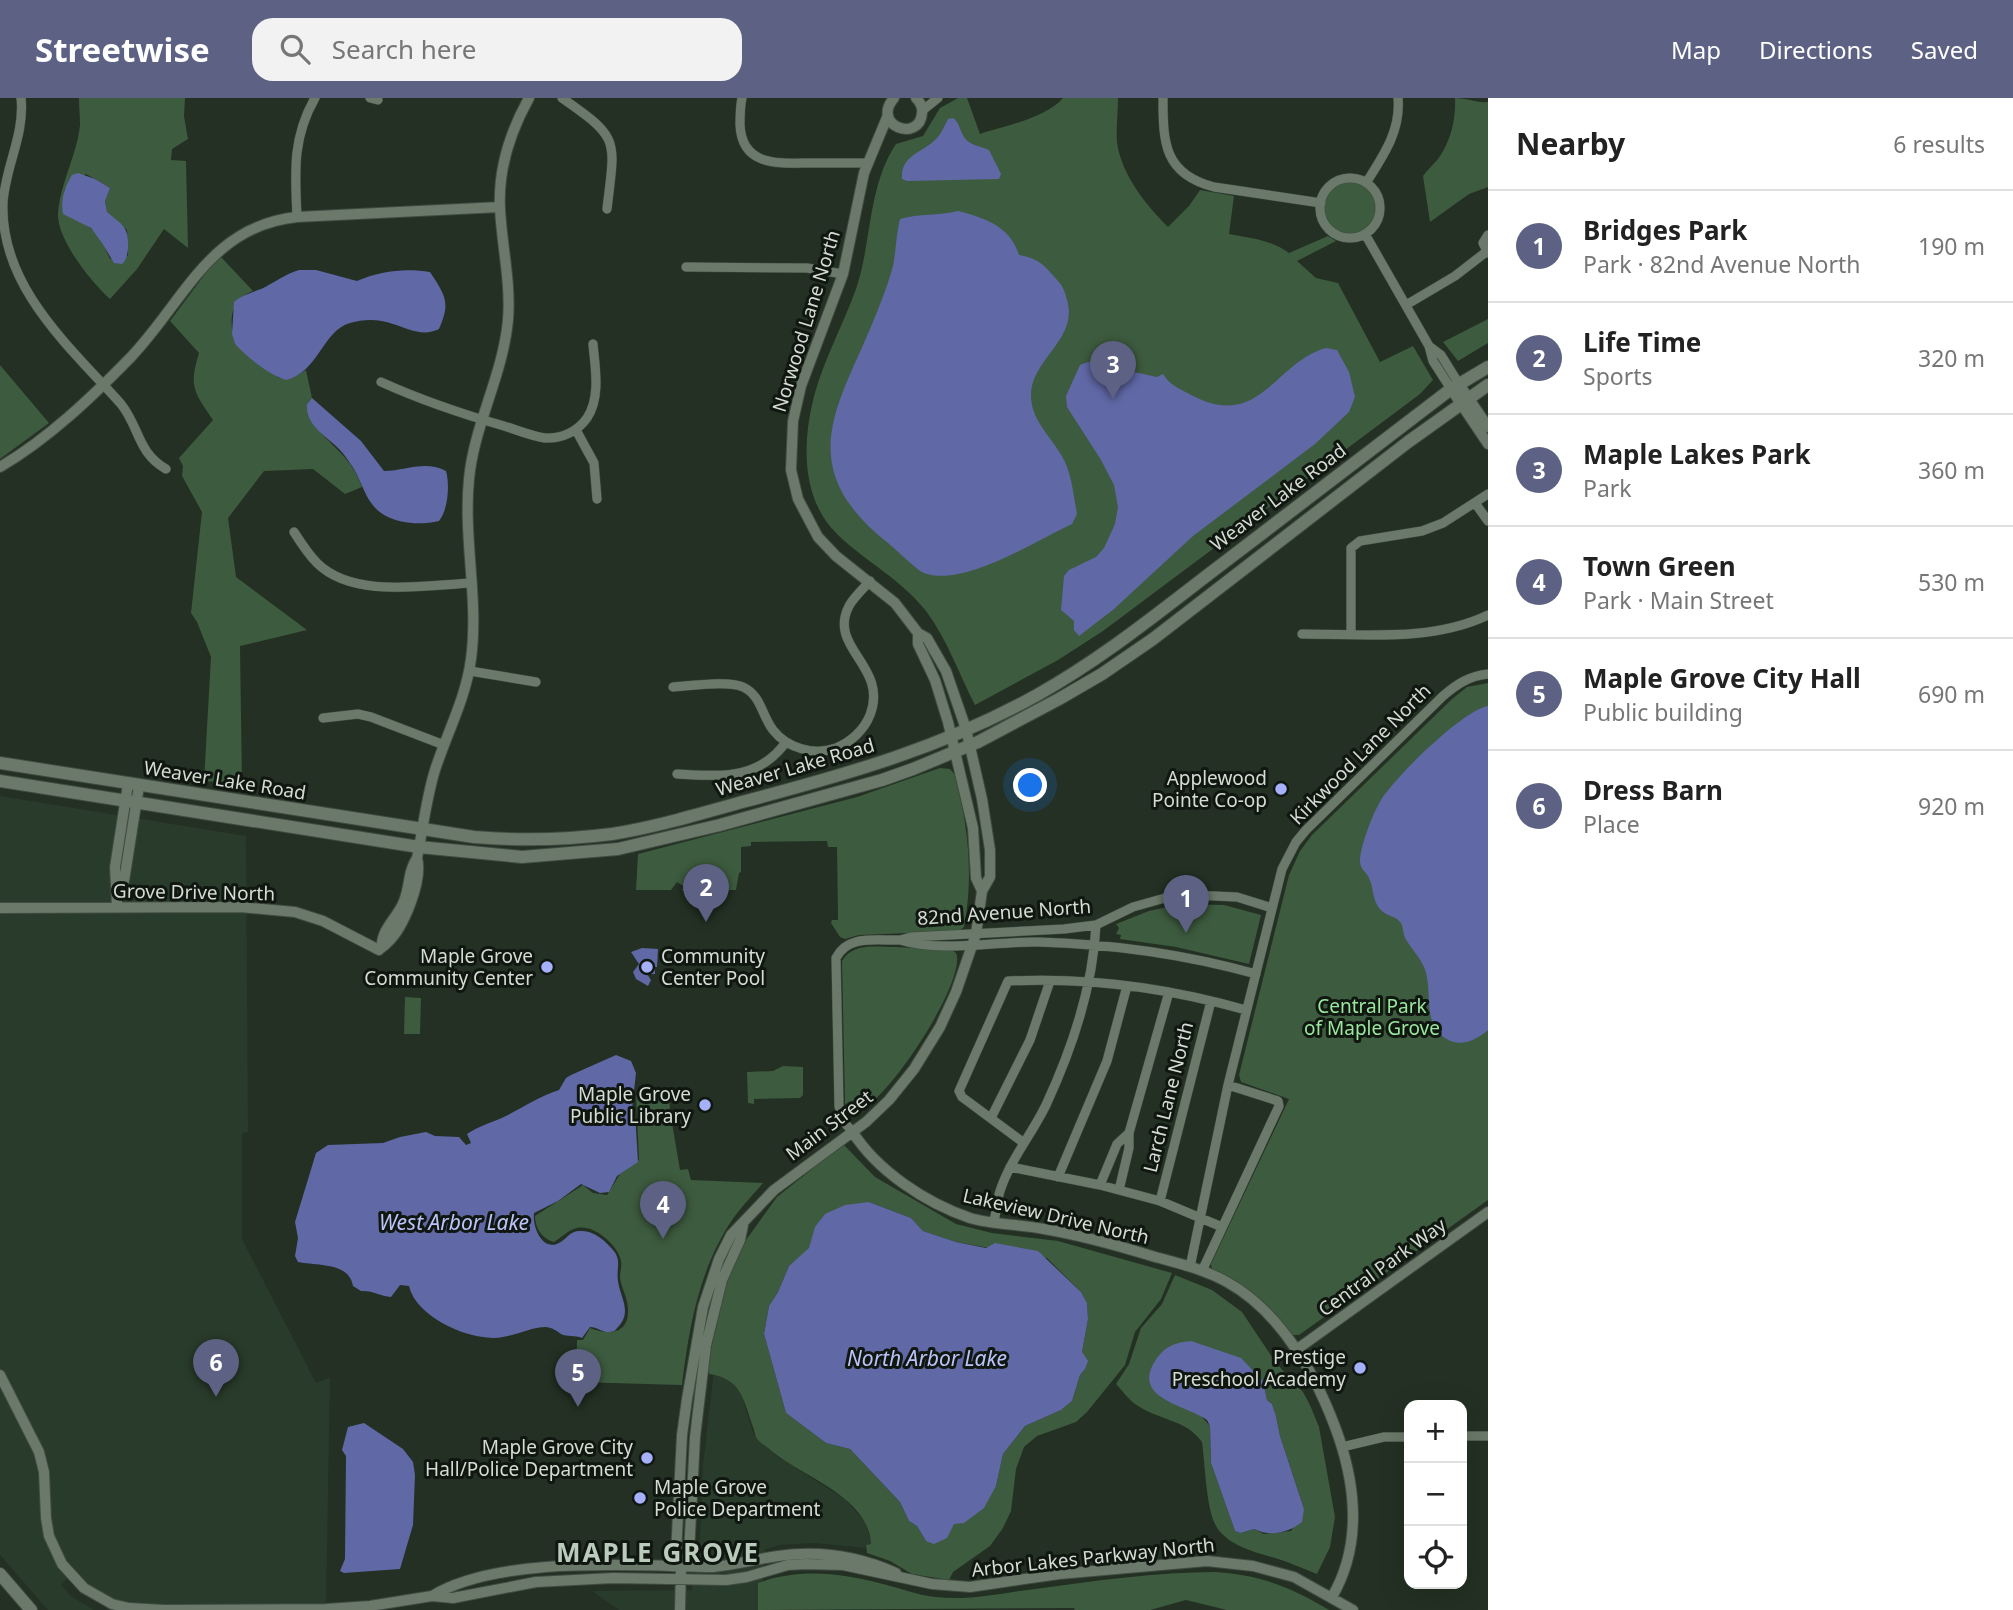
<!DOCTYPE html>
<meta charset="utf-8">
<style>
:root{--surface:#fff;--page:#f2f2f2;--text:#222;--muted:#767676;--line:#e0e0e0;--accent:#5d6284}
body{margin:0;font-family:"Noto Sans",sans-serif;background:var(--page);color:var(--text)}
.controls{position:absolute;right:21px;bottom:21px;display:grid;overflow:hidden;border-radius:14px;box-shadow:0 7px 28px #0002}
.controls button{width:63px;height:63px;display:grid;place-items:center;padding:0;border:0;border-bottom:2px solid var(--line);background:var(--surface);color:var(--text);font:35px sans-serif}
.you{position:absolute;left:1031px;top:688px;width:24px;height:24px;margin:-18px;border:5px solid #fff;border-radius:50%;background:#1a73e8;box-shadow:0 0 0 10px #1a73e833}
.badge{display:grid;place-items:center;width:46px;height:46px;border-radius:50%;background:var(--accent);color:#fff;font-size:23px;font-weight:700}
.pin{position:absolute;translate:-50% -58px;filter:drop-shadow(0 2px 4px #0008)}
.pin::after{content:'';position:absolute;top:37px;width:24px;height:21px;background:inherit;clip-path:polygon(0 0,100% 0,50% 100%)}
.list{margin:0;padding:0;list-style:none}
h2{display:flex;justify-content:space-between;align-items:center;height:91px;margin:0;padding:0 28px;font-size:30px}
h2 small{font-size:23px;font-weight:400;color:var(--muted)}
.list li{display:grid;grid-template-columns:46px 1fr auto;gap:21px;align-items:center;box-sizing:border-box;height:112px;padding:0 28px;border-top:2px solid var(--line)}
.list b{display:block;font-size:26px;white-space:nowrap}
.list p{margin:0;font-size:23px;white-space:nowrap;color:var(--muted)}
.list em{font-size:23px;font-style:normal;color:var(--muted)}
.icon{flex:none;width:38px;height:38px;fill:none;stroke:currentColor;stroke-width:2;stroke-linecap:round;stroke-linejoin:round}
.map{position:relative;flex:none;width:1488px;height:1512px;overflow:hidden}
header{display:flex;align-items:center;gap:42px;box-sizing:border-box;height:98px;padding:0 35px;background:var(--accent);color:#fff}
header strong{font-size:33px}
nav{display:flex;gap:38px;margin-inline-start:auto;font-size:24px}
.search{width:490px;height:63px;background:var(--page);display:flex;align-items:center;gap:18px;box-sizing:border-box;padding:0 24px;border-radius:21px;color:var(--muted);font-size:26px}
main{display:flex}
aside{flex:1;background:var(--surface)}
.map>svg:first-child{display:block}
</style>
<header>
<strong>Streetwise</strong>
<div class="search"><svg class="icon" aria-label="search" viewBox="0 0 24 24"><circle cx="10" cy="10" r="6"/><path d="M15 15l6 6"/></svg>Search here</div>
<nav><a>Map</a><a>Directions</a><a>Saved</a></nav>
</header>
<main>
<div class="map">
<svg width="1488" height="1512" viewBox="0 0 1488 1512">
<rect width="100%" height="100%" fill="#233023"/>
<path fill="#293b2a" d="M0 698 246 738 248 1034 242 1035V1141L316 1285 330 1279 326 1511 121 1508 70 1478 61 1487 71 1498 94 1512H48L0 1457Z
M734 1236 745 1309 754 1337 775 1357 845 1401 866 1425 872 1446 866 1447 865 1450 814 1445 779 1447 765 1452 761 1512H619L592 1493 692 1492 699 1459 703 1366 714 1273Z"/>
<path fill="#3d5b3e" fill-rule="evenodd" d="M79 0H185L184 18 188 41 172 51 171 62 186 63 188 150 164 131 137 171 110 201C92 185 57 142 58 116 60 85 77 57 80 27 80 18 79 9 79 0ZM86 76 110 90 105 102 107 115 127 132 128 158 110 161C105 149 98 134 86 127 77 121 68 121 62 111L65 91Z
M958 0H967L980 36C1004 28 1046 20 1063 0H1118C1118 14 1116 30 1117 44 1121 76 1146 107 1168 129L1189 108 1200 92 1234 98 1229 136C1250 140 1272 142 1289 155L1328 138 1336 143 1297 163 1316 180 1338 185 1380 264 1413 248 1433 282 1420 296 1103 533 1058 562 975 607C959 576 947 541 926 513 901 481 866 464 838 437 803 404 802 350 812 307 821 266 843 228 857 188 872 141 868 88 896 46L923 38 940 10Z
M1455 0C1467 0 1476 5 1488 4V89L1469 96 1430 124 1423 78C1427 72 1433 67 1438 61 1451 43 1456 21 1455 0Z
M1324 110a26 26 0 1 1 52 0a26 26 0 1 1-52 0Z
M221 159 253 193C229 202 229 224 235 246L278 279C290 283 296 278 306 272L312 300 307 306C312 316 317 332 326 340 344 359 352 363 362 389L345 396 313 371 264 373 228 420 236 479 307 532 240 548 242 686 204 683 211 559 197 524 191 515 202 414 182 378 183 368 179 360 213 322C193 293 189 288 199 255L170 223 211 168Z
M1488 221V245L1458 263 1443 244Z
M0 267 49 325 0 361Z
M1488 585V1102L1299 1237H1291L1246 1190 1212 1171 1211 1166 1289 1001 1241 984 1239 977 1289 777 1300 753 1312 737 1452 601 1467 589Z
M940 670 950 671 955 677C968 728 974 777 964 829L959 833 859 837 845 841 840 839 831 825 832 822H838L837 749H828L827 743 751 744V748L741 749V774L739 775 736 792H681L685 789 677 784 671 792H636L638 756 857 699Z
M1182 806 1224 807 1261 817 1249 866 1176 849 1120 841 1121 837 1116 836 1119 830 1116 826 1149 813Z
M896 849 952 852 956 855C968 882 883 1012 854 1015L847 1010 845 1005 842 863C853 844 877 849 896 849Z
M405 899 421 900 420 936H404Z
M783 968 803 969V997L800 1000 754 1001V1006L748 1005 747 974 773 973Z
M669 996 670 1013 680 1072 688 1071 691 1082 763 1085C753 1097 741 1109 732 1122 699 1172 689 1229 682 1287L576 1284 577 1242H583L590 1230C609 1237 629 1237 628 1211 628 1200 621 1190 620 1179 620 1174 622 1168 621 1163 618 1147 594 1126 577 1130 568 1132 562 1139 554 1144 542 1141 535 1130 535 1118L583 1087 593 1095 607 1097 620 1076 639 1062 636 997Z
M844 1047 875 1079 956 1126 992 1135 1058 1143 1172 1175 1161 1201 1135 1234 1125 1267 1087 1314 1076 1324 1037 1338 1024 1349 1016 1371 1011 1413 1003 1430 990 1448 953 1474 949 1482 912 1476 890 1463 867 1455 866 1447 871 1446C869 1397 798 1378 768 1350 764 1347 758 1343 756 1339 755 1337 754 1331 753 1329 743 1301 742 1281 709 1276L707 1269 728 1176 746 1142 777 1099 811 1072 812 1067ZM869 1104 911 1120 923 1133 956 1144 1047 1160 1081 1194 1087 1205 1088 1221 1082 1254 1085 1271 1080 1277 1072 1303 1061 1312 1025 1328 1003 1356 996 1388 954 1426 926 1443 917 1428 909 1423 900 1404 850 1351 826 1345 786 1315 764 1236 769 1208 778 1194 789 1168Z
M1175 1177 1212 1192 1242 1214 1276 1265 1303 1294 1310 1307 1319 1329 1335 1419 1330 1449 1317 1476C1307 1472 1297 1468 1287 1464 1263 1455 1226 1451 1214 1424 1206 1405 1205 1366 1202 1344 1186 1321 1157 1322 1135 1306 1128 1301 1122 1292 1116 1286L1129 1266 1141 1230 1162 1206ZM1263 1283 1267 1302 1272 1306 1276 1318 1280 1338 1304 1411 1291 1433 1264 1436 1254 1431 1242 1435 1235 1433 1211 1365 1210 1328 1201 1318Z
M1216 1474C1260 1477 1291 1489 1329 1512H1227L1186 1502 1150 1512H1074L1075 1510 758 1512V1485C800 1470 841 1475 883 1486 900 1490 917 1497 935 1499 970 1503 1001 1495 1035 1491 1094 1483 1157 1474 1216 1474Z"/>
<path fill="#6068a6" d="M953 20C960 25 959 31 964 39 970 48 981 48 989 52L1001 76 999 81 907 83 902 81C900 57 923 55 937 40 941 36 945 27 948 21Z
M78 75 95 81 110 90 105 103 107 114C123 128 129 128 128 151 127 158 127 161 122 166L114 165 102 145 91 130 63 116C60 103 65 88 72 77Z
M958 113C985 120 1010 128 1019 157 1040 161 1044 167 1058 183 1063 188 1065 194 1067 202 1079 241 1030 262 1031 298 1031 324 1055 342 1065 364 1072 379 1074 400 1077 416L1072 426C1037 442 963 490 924 475 915 471 893 448 883 441 790 364 842 303 877 214 883 199 889 183 893 168 896 153 896 137 900 121 919 115 939 118 958 113Z
M299 172H316L357 183C380 173 405 170 430 174 445 197 451 204 439 231 423 239 409 231 393 226 379 221 364 221 350 225 322 233 319 274 286 282 268 276 248 260 235 246L232 236 234 204C242 197 251 195 261 191 274 185 285 176 299 172Z
M1326 250 1337 252 1349 274 1355 299 1349 314 1315 346 1193 438 1114 511 1079 538 1074 532V523L1061 512 1064 478 1069 472 1096 459 1104 450 1115 426 1118 409 1114 387 1101 362 1067 309 1066 298 1080 267 1088 264 1157 279 1163 276C1169 287 1182 292 1193 298 1260 332 1275 264 1326 250Z
M312 300 361 343 384 373C406 373 424 362 446 373 450 387 448 412 439 423 422 427 401 426 386 418 370 410 365 394 358 379 354 370 347 360 340 352 327 338 305 328 307 306Z
M1488 608V932C1474 944 1457 951 1441 937 1422 920 1434 888 1423 867 1418 857 1410 849 1405 840 1403 835 1403 829 1401 825 1396 818 1388 818 1383 814 1372 805 1374 790 1369 780 1365 772 1360 772 1360 762 1361 746 1373 715 1381 702 1395 679 1463 612 1488 608Z
M642 850 658 851 657 869H655V876H647L651 882 648 888 636 881 633 874 639 866 631 854Z
M616 957 631 963 636 975 632 1011 635 1015 638 1064 617 1078 609 1094 600 1095 581 1086 558 1103 534 1115C532 1128 542 1154 559 1145 568 1140 570 1132 582 1133 595 1133 605 1143 613 1152 622 1162 616 1171 618 1183 620 1199 632 1213 619 1228 615 1232 616 1233 610 1234 603 1235 597 1229 590 1229L582 1240C575 1237 567 1239 561 1236 555 1232 553 1230 546 1229 532 1229 517 1237 503 1239 473 1245 416 1220 409 1188L400 1187 391 1199C380 1198 372 1192 361 1193L353 1188C349 1164 318 1168 298 1164L295 1158 298 1140 295 1124 316 1055 328 1047 383 1045 400 1039 426 1034 435 1038 459 1039 466 1047 471 1045 467 1036C480 1027 494 1024 508 1017 525 1008 540 998 559 992L566 980 571 977Z
M869 1104 911 1120 923 1133 956 1144 986 1150 995 1145 1038 1153 1081 1194 1087 1205 1088 1221 1082 1254 1088 1263 1085 1271 1080 1277 1072 1303 1061 1312 1025 1328 1003 1356 996 1388 984 1410 964 1425 954 1426 947 1440 934 1446 926 1443 917 1428 909 1423 900 1404 850 1351 826 1345 786 1315 764 1236 769 1208 778 1194 789 1168 809 1150 815 1129 825 1116 845 1107Z
M1191 1243 1241 1260 1263 1283 1267 1302 1272 1306 1276 1318 1280 1338 1304 1411 1302 1424C1288 1435 1270 1439 1254 1431L1241 1435 1235 1433 1211 1365 1210 1328 1207 1322C1187 1307 1131 1301 1155 1263 1165 1248 1174 1245 1191 1243Z
M364 1325 403 1351 413 1364 415 1377 413 1427 400 1471 344 1475 340 1473 345 1461 346 1358 342 1352 348 1329Z"/>
<g fill="none" stroke-linecap="round" stroke-linejoin="round">
<g stroke="#404b41" stroke-width="10">
<path id="minor" d="M21 0C25 37 5 69 3 105 0 189 70 249 121 306 140 330 137 354 166 371
M370 0 378 2
M562 0C621 41 615 41 607 111
M742 0C740 9 740 18 740 27 742 70 781 65 812 65 831 65 849 65 868 65
M1163 0C1163 45 1164 76 1214 89L1321 105
M923 12 938 0
M1320 110a30 30 0 1 1 60 0a30 30 0 1 1-60 0Z
M1366 85C1383 58 1401 33 1398 0
M297 119C295 75 292 40 315 0
M1365 136 1429 248 1433 263 1451 291
M1488 137 1483 145 1488 155
M686 169 807 170 843 176
M1406 207 1455 178 1486 154
M1429 248 1441 257 1459 286
M381 284C421 302 462 316 504 328 517 332 531 338 545 340 562 341 578 333 587 320 601 299 595 269 593 246
M576 332 594 365 597 401
M1475 405 1488 423
M294 434C301 445 308 456 317 465 353 501 426 487 472 485
M1302 536C1363 536 1432 544 1488 517
M1351 536V450L1360 443 1422 433 1443 425 1488 396
M470 573 536 584
M673 589C690 588 729 582 743 589 761 597 762 618 773 632 787 650 814 658 836 650 851 644 864 632 870 617 889 568 827 550 849 508 854 499 863 491 870 483
M323 620 358 616 371 619 444 647
M677 676C720 678 758 683 786 644
M1256 876C1184 856 1113 846 1039 844 995 843 942 855 900 842L911 839 1064 831 1096 827 1133 809 1165 800 1190 797 1237 799 1272 810
M991 1020 1030 942 1050 883
M852 1033 842 1022 839 1008 836 860C848 836 877 843 900 842
M1129 1035 1169 894
M1024 1045 962 999 959 993 1008 883C1088 879 1169 890 1246 912
M1010 1069 1100 1087 1160 1103 1222 1129
M1058 1079 1107 963 1127 888
M1100 1087 1117 1046 1129 1035V1050L1119 1092
M1160 1103 1211 903
M994 1124C996 1114 997 1103 1000 1093 1010 1062 1032 1036 1046 1007 1072 951 1093 889 1096 827
M1190 1169 1228 987 1282 771 1296 744 1306 732 1443 598C1457 586 1469 578 1488 576
M1202 1173 1279 1008 1278 1003 1228 987
M1462 1338H1488
M1342 1349 1384 1339H1409"/>
</g>
<g stroke="#404b41" stroke-width="12">
<path id="tertiary" d="M894 0C870 28 920 45 922 15 923 8 920 4 916 0
M1459 286 1488 329
M1451 291 1488 346
M0 369C48 341 92 299 131 259 185 202 210 128 297 119L500 109
M918 535V546L935 582 948 624 973 730 976 780 982 793
M117 792 124 783 139 688
M117 809 115 769 128 686
M0 810 240 809 295 814 323 823 379 852C381 849 385 848 387 845 404 830 423 782 417 760
M382 848C381 831 399 818 404 803 410 788 408 773 417 760 423 731 426 701 435 672 447 635 466 600 471 561 479 501 463 441 469 381 474 327 503 277 508 222 511 185 502 148 500 111 498 72 510 34 529 0
M852 1033C877 1073 926 1105 970 1120 993 1127 1020 1126 1044 1131 1080 1137 1116 1147 1152 1158 1177 1165 1204 1171 1227 1184 1283 1215 1319 1282 1339 1340 1357 1394 1361 1449 1332 1499
M1296 1252 1488 1114
M0 1277 39 1354 44 1374 46 1420 49 1438 62 1466 84 1490 112 1506 129 1510 165 1512 326 1511 370 1508 432 1498 453 1500 536 1484 613 1480 726 1482 747 1479 788 1467 805 1466 843 1467 932 1486 970 1489 1059 1476 1207 1463 1253 1468 1294 1479 1353 1512
M681 1468 689 1456 695 1339 706 1247 722 1182 740 1142 743 1127
M432 1498C499 1457 635 1468 713 1469 736 1467 756 1461 778 1458 820 1452 858 1458 896 1475
M680 1512 681 1468 676 1456 682 1337 687 1301 703 1209 719 1161 731 1137 774 1092 866 1024 889 1002 914 971 940 929 956 894 976 836 982 793 990 779V752L982 701 966 631 946 573 927 540 918 535 895 505 836 458 818 439 798 401 791 372 793 323 801 288 843 176 864 75 888 17"/>
</g>
<g stroke="#404b41" stroke-width="14">
<path id="secondary" d="M0 665 474 739C520 743 565 742 612 736 657 729 702 715 746 703 848 676 944 649 1037 597 1105 559 1164 510 1226 463 1301 405 1376 349 1451 291L1488 269
M0 683 419 749 522 759 618 751 720 727 882 682 913 671 978 644 1059 601 1102 576 1153 541 1408 344 1488 287
M0 1476 31 1512"/>
</g>
<use href="#minor" stroke="#6a796a" stroke-width="9"/>
<use href="#tertiary" stroke="#6a796a" stroke-width="10"/>
<use href="#secondary" stroke="#6a796a" stroke-width="12"/>
</g>
<g fill="#a6b1fc" stroke="#101610" stroke-width="2.5">
<circle cx="1281" cy="691" r="7"/>
<circle cx="547" cy="869" r="7"/>
<circle cx="647" cy="869" r="7"/>
<circle cx="705" cy="1007" r="7"/>
<circle cx="1360" cy="1270" r="7"/>
<circle cx="647" cy="1360" r="7"/>
<circle cx="640" cy="1400" r="7"/>
</g>
<g text-anchor="middle" dominant-baseline="central" stroke-width="6" stroke-linejoin="round" paint-order="stroke">
<g font-size="19" fill="#d4dcd4" stroke="#101610">
<text transform="translate(806 223) rotate(-73)">Norwood Lane North</text>
<text transform="translate(1278 399) rotate(-37)">Weaver Lake Road</text>
<text transform="translate(1360 656) rotate(-45)">Kirkwood Lane North</text>
<text transform="translate(795 669) rotate(-16)">Weaver Lake Road</text>
<text transform="translate(225 682) rotate(9)">Weaver Lake Road</text>
<text transform="translate(194 794) rotate(1)">Grove Drive North</text>
<text transform="translate(1004 814) rotate(-4)">82nd Avenue North</text>
<text transform="translate(1168 999) rotate(-76)">Larch Lane North</text>
<text transform="translate(829 1027) rotate(-37)">Main Street</text>
<text transform="translate(1056 1118) rotate(13)">Lakeview Drive North</text>
<text transform="translate(1382 1169) rotate(-36)">Central Park Way</text>
<text transform="translate(1093 1459) rotate(-6)">Arbor Lakes Parkway North</text>
</g>
<g font-size="19" fill="#d4dcd4" stroke="#101610" text-anchor="end">
<text x="1267" y="680">Applewood<tspan x="1267" dy="22">Pointe Co-op</tspan></text>
<text x="533" y="858">Maple Grove<tspan x="533" dy="22">Community Center</tspan></text>
<text x="661" y="858" text-anchor="start">Community<tspan x="661" dy="22">Center Pool</tspan></text>
<text x="691" y="996">Maple Grove<tspan x="691" dy="22">Public Library</tspan></text>
<text x="1346" y="1259">Prestige<tspan x="1346" dy="22">Preschool Academy</tspan></text>
<text x="633" y="1349">Maple Grove City<tspan x="633" dy="22">Hall/Police Department</tspan></text>
<text x="654" y="1389" text-anchor="start">Maple Grove<tspan x="654" dy="22">Police Department</tspan></text>
</g>
<g font-size="19" fill="#9ae89e" stroke="#101610">
<text x="1372" y="908">Central Park<tspan x="1372" dy="22">of Maple Grove</tspan></text>
</g>
<g font-size="21" font-style="italic" fill="#bbc4fa" stroke="#101610">
<text x="454" y="1124">West Arbor Lake</text>
<text x="927" y="1260">North Arbor Lake</text>
</g>
<g font-size="26" font-weight="bold" letter-spacing="2" fill="#bbcbbb" stroke="#101610">
<text x="658" y="1454">MAPLE GROVE</text>
</g>
</g>
</svg>
<div class="controls">
<button>+</button>
<button>−</button>
<button><svg class="icon" aria-label="locate" viewBox="0 0 24 24"><circle cx="12" cy="12" r="6"/><path d="M12 2v4M12 18v4M2 12h4M18 12h4"/></svg></button>
</div>
<div class="you"></div>
<div class="pin badge" style="left:1186px;top:835px">1</div>
<div class="pin badge" style="left:706px;top:824px">2</div>
<div class="pin badge" style="left:1113px;top:301px">3</div>
<div class="pin badge" style="left:663px;top:1141px">4</div>
<div class="pin badge" style="left:578px;top:1309px">5</div>
<div class="pin badge" style="left:216px;top:1299px">6</div>
</div>
<aside>
<h2>Nearby<small>6 results</small></h2>
<ul class="list">
<li><span class="badge">1</span><div><b>Bridges Park</b><p>Park · 82nd Avenue North</p></div><em>190 m</em></li>
<li><span class="badge">2</span><div><b>Life Time</b><p>Sports</p></div><em>320 m</em></li>
<li><span class="badge">3</span><div><b>Maple Lakes Park</b><p>Park</p></div><em>360 m</em></li>
<li><span class="badge">4</span><div><b>Town Green</b><p>Park · Main Street</p></div><em>530 m</em></li>
<li><span class="badge">5</span><div><b>Maple Grove City Hall</b><p>Public building</p></div><em>690 m</em></li>
<li><span class="badge">6</span><div><b>Dress Barn</b><p>Place</p></div><em>920 m</em></li>
</ul>
</aside>
</main>
